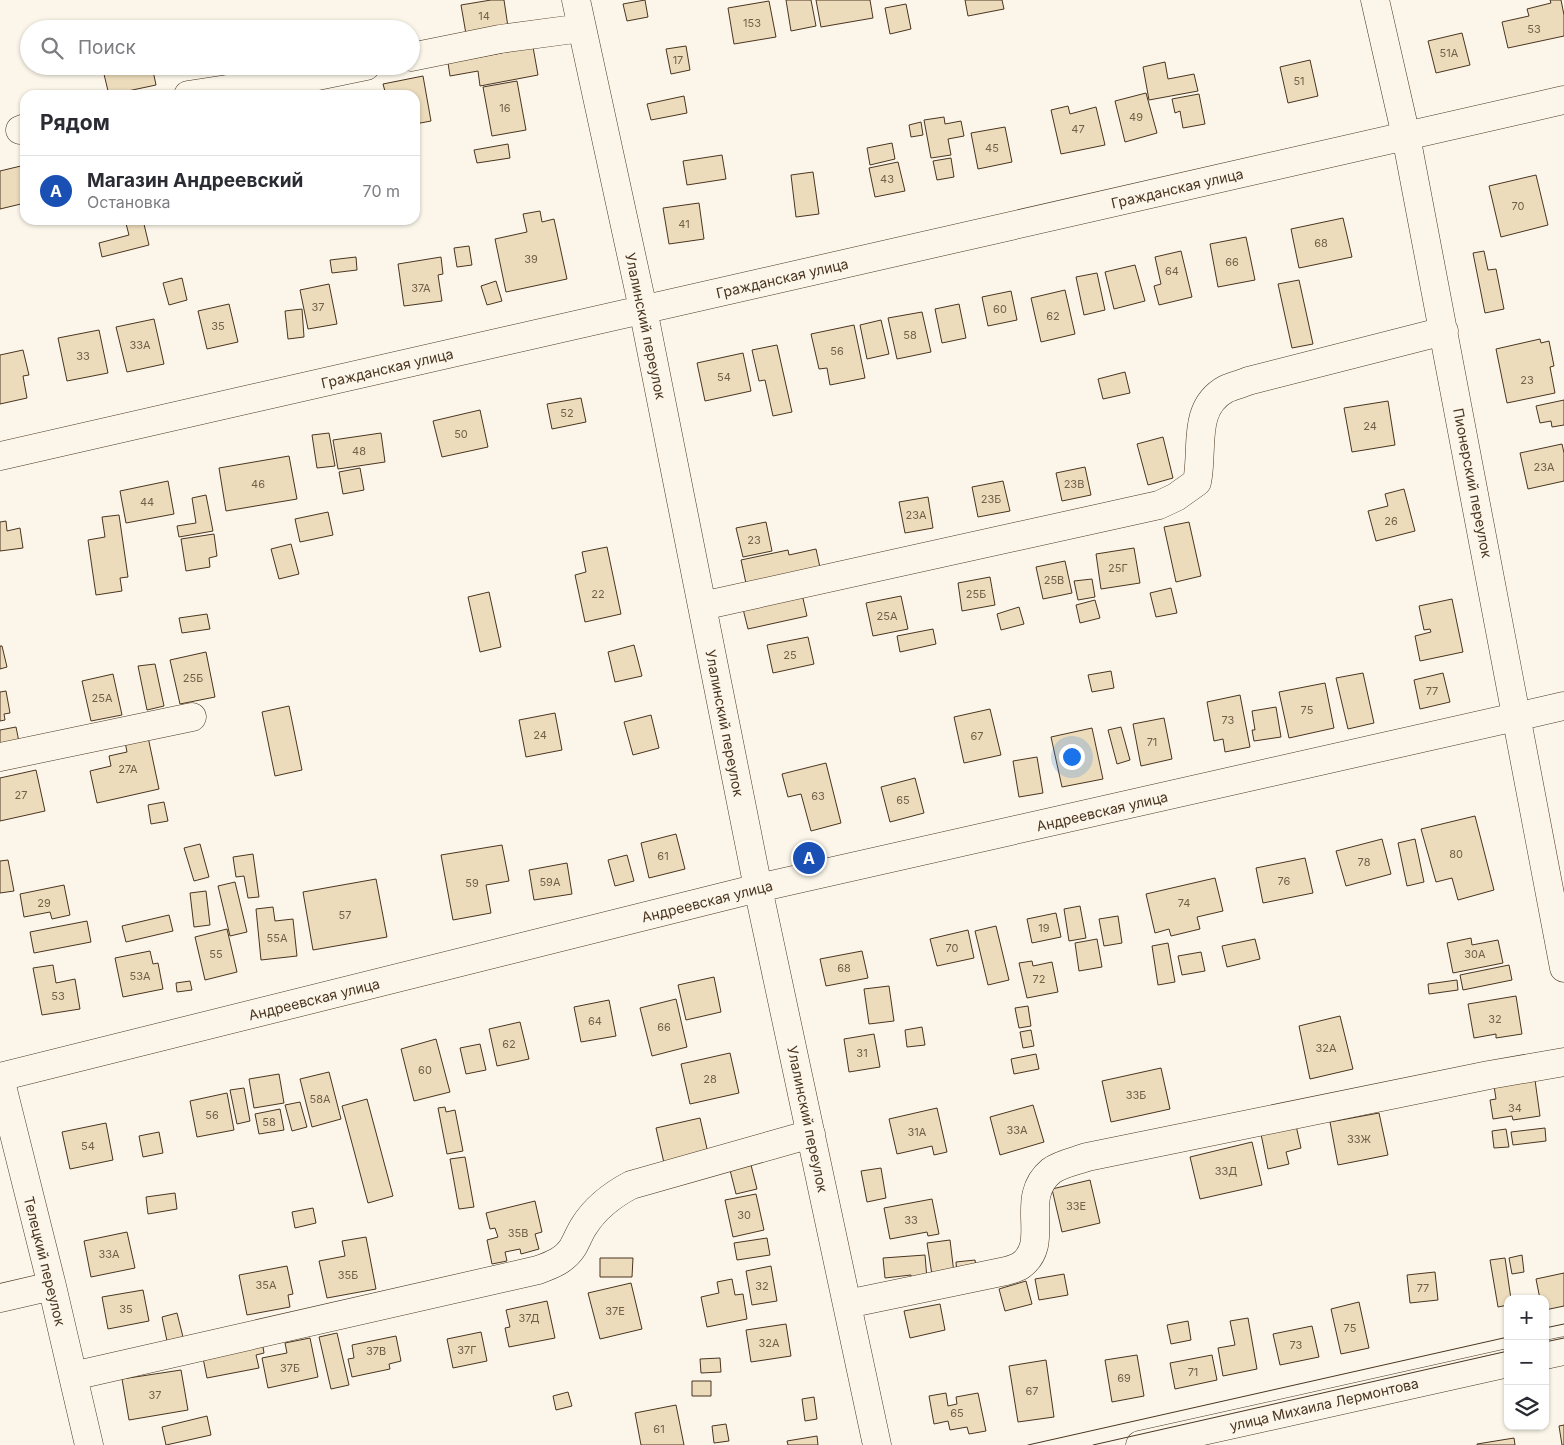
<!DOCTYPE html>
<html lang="ru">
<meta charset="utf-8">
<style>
:root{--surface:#fff;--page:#f7f7f7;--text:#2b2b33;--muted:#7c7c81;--line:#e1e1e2;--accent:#111827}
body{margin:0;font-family:Inter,sans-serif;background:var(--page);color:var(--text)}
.controls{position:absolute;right:15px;bottom:15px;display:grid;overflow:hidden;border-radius:10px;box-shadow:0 1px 4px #0004}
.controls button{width:45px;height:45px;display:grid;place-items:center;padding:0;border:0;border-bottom:1px solid var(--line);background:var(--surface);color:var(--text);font:25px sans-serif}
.you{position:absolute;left:1071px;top:756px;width:18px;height:18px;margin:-12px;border:4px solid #fff;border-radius:50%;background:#1a73e8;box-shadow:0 0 0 8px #1a73e833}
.badge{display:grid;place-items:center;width:32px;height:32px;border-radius:50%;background:var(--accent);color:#fff;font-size:16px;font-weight:700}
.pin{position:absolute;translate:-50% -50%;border:2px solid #fff;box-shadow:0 1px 5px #0006}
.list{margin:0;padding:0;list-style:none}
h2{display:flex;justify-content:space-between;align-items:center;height:65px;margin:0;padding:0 20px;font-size:21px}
h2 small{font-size:16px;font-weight:400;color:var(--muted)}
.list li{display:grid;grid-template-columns:32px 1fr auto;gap:15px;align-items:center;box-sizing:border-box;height:70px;padding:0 20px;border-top:1px solid var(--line)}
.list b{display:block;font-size:19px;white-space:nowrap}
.list p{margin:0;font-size:16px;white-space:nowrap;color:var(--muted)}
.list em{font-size:16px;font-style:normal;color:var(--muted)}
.icon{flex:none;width:28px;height:28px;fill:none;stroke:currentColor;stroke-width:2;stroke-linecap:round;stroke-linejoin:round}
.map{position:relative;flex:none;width:1564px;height:1445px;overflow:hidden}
.search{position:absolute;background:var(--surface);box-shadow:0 1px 4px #0004;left:20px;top:20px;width:400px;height:55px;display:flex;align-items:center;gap:12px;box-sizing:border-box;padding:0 18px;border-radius:28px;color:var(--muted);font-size:19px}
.panel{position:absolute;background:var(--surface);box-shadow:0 1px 4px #0004;left:20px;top:90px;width:400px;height:135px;border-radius:15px}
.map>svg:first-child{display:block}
</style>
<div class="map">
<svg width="1564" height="1445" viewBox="0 0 1564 1445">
<rect width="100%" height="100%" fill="#fbf6e9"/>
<path fill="#ecdcbc" stroke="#4a3520" d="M491 0H504L508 27 466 34 461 5Z
M645 0 648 17 627 21 623 4Z
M786 0H811L816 26 791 31Z
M816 0H870L873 18 821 27Z
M965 0H1002L1004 9 968 16Z
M1550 0H1561L1564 15V36L1508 48 1502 22 1529 16 1527 9 1551 3Z
M769 1 776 37 734 44 728 8Z
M906 4 911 29 890 34 885 8Z
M248 24 249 29H223Z
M1462 33 1470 65 1436 73 1428 41Z
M686 46 690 70 671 74 666 49Z
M533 47 538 75 480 86 478 71 450 76 448 63Z
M1310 60 1318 96 1288 103 1280 67Z
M1165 62 1168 79 1194 74 1198 91 1149 100 1143 67Z
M115 66H152L156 85 109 95 103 70Z
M423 76 431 121 415 124V95H386L383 84Z
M517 81 526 130 492 136 483 87Z
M1146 93 1157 133 1125 142 1115 101Z
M1199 94 1205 124 1183 128 1180 111 1175 113 1172 99Z
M684 96 687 113 651 120 647 104Z
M1068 106 1070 114 1096 107 1105 145 1061 154 1051 110Z
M944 117 945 124 961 121 964 136 948 139 951 155 931 158 924 120Z
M921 122 923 135 911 137 909 125Z
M1005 127 1012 162 978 169 971 133Z
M892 143 895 159 870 165 867 148Z
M508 144 510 158 477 163 474 150Z
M722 155 726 179 687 185 683 161Z
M951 158 954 177 937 180 933 161Z
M898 162 905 191 875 197 869 168Z
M25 165V203L0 209V171Z
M813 172 819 214 796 217 791 175Z
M1536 175 1548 225 1501 237 1489 186Z
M699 203 704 239 669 244 663 208Z
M540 211 542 222 554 219 567 279 506 292 495 239 527 232 523 214Z
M1343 218 1352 257 1299 268 1291 229Z
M125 220H143L149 245 102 257 99 243 129 235Z
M1246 237 1255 280 1218 287 1210 244Z
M469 246 472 265 457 267 454 248Z
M1181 251 1192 297 1159 305 1154 286 1161 284 1155 257Z
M1484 251 1488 270 1496 269 1504 309 1485 313 1473 253Z
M356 257 357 270 332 273 330 260Z
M441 257 443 274 438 275 442 301 404 306 398 264Z
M1135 265 1145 301 1114 309 1105 272Z
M1097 273 1105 310 1084 315 1076 277Z
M182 278 187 300 169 305 163 283Z
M1299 280 1313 344 1292 348 1278 284Z
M496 281 502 301 487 305 481 286Z
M329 284 337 324 308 329 300 290Z
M1065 290 1075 334 1041 342 1031 298Z
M1011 291 1017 320 988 326 982 297Z
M229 304 238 342 207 349 198 311Z
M959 304 966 338 942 343 935 309Z
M302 309 304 337 288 339 285 311Z
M922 312 931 352 897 359 888 318Z
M154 319 164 364 127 372 116 327Z
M881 320 889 354 867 359 860 325Z
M854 325 865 378 830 385 827 368 819 369 811 334Z
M99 330 108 373 67 381 58 338Z
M1540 339 1541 343 1549 341 1554 366 1550 367 1555 393 1507 403 1496 349Z
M777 345 792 412 773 416 765 380 759 381 752 350Z
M23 350 29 375 23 376 27 398 0 404V355Z
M743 353 751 391 705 401 697 363Z
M1125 372 1130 393 1103 399 1098 379Z
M581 398 586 422 552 429 547 404Z
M1564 400V425L1552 427 1551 421 1540 423 1536 406Z
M1388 401 1395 445 1352 452 1344 408Z
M480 410 488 447 442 457 433 421Z
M329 433 335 466 317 468 312 435Z
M381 433 385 462 338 469 333 440Z
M1163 437 1173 478 1148 485 1137 444Z
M1562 444 1564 453V481L1528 489 1520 453Z
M289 456 297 499 226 511 219 468Z
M1085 467 1091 495 1062 501 1056 473Z
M360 468 364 490 343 494 339 472Z
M168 481 174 514 126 523 120 491Z
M1003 481 1010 511 978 517 972 487Z
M1404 489 1415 531 1376 541 1368 511 1388 506 1385 494Z
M206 495 213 531 179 537 177 526 196 523 192 498Z
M928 497 933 528 905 533 899 502Z
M328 512 333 535 300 542 295 519Z
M119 515 128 577 120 578 122 591 96 595 88 540 105 537 102 517Z
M6 521 7 531 20 528 23 548 0 551V522Z
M766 522 772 551 743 557 736 528Z
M1189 522 1201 576 1176 582 1164 527Z
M214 534 217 556 209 558 210 567 186 571 181 539Z
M291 544 299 574 279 579 271 549Z
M607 547 621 614 585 622 575 575 586 572 582 552Z
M1134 548 1140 583 1101 589 1096 554Z
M816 549 821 572 747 588 741 560 788 550 789 555Z
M1065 561 1072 593 1043 599 1036 567Z
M990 577 995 605 962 611 958 583Z
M1092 579 1095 597 1078 600 1074 581Z
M1171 588 1177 613 1156 617 1150 593Z
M489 592 501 647 480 652 468 597Z
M802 594 807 616 748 629 743 609Z
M901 596 908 629 873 636 866 603Z
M1452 599 1463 652 1420 661 1415 636 1431 632 1430 629 1424 630 1419 606Z
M1095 600 1100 618 1080 623 1076 605Z
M1019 607 1024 624 1001 630 997 614Z
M207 614 210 629 182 633 179 618Z
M933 629 936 644 900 652 897 636Z
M808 637 814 664 773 673 767 645Z
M634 645 642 676 615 682 608 652Z
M0 646H2L7 667 0 669Z
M206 652 215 697 180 704 170 660Z
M155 664 164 706 147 710 138 666Z
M1111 671 1114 688 1092 692 1088 675Z
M1363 673 1374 723 1348 729 1336 678Z
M1443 673 1450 702 1420 709 1414 680Z
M113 674 122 715 91 721 82 681Z
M1325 683 1334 728 1289 738 1279 692Z
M6 691 10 713 4 714 5 720 0 721V692Z
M1240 695 1250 747 1225 752 1223 739 1214 741 1207 702Z
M289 706 302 770 275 776 262 712Z
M1276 707 1281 737 1254 741 1252 730H1255L1252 711Z
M990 709 1001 755 964 763 954 717Z
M555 713 562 750 526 757 519 720Z
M651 715 659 748 633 755 624 722Z
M1164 718 1172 759 1141 766 1133 724Z
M16 727 19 742 0 746V730Z
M1121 727 1130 760 1117 764 1108 730Z
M1092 728 1103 779 1062 787 1051 737Z
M148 737 159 789 97 803 90 771 111 766 109 756 127 752 125 742Z
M1037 757 1043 793 1019 797 1013 761Z
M826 763 841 823 811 831 801 794 788 797 782 774Z
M36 770 45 811 0 821V778Z
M915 778 924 813 890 822 881 787Z
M164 802 168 821 151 824 148 805Z
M1475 816 1494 890 1458 900 1452 878 1436 882 1421 829Z
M676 834 685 869 649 878 641 843Z
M1382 839 1391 874 1346 886 1336 851Z
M1415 839 1424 882 1407 886 1398 843Z
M200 844 209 877 194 881 184 848Z
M502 845 509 881 486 885 491 913 453 920 441 855Z
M253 854 259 897 248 898 244 876 236 877 233 857Z
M627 855 634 881 615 886 608 860Z
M1305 858 1313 893 1263 903 1256 868Z
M8 860 14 891 0 893V861Z
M567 863 572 894 534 900 529 870Z
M1215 878 1223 911 1197 917 1200 929 1171 936 1169 929 1155 933 1146 894Z
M376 879 387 937 313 950 303 892Z
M235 882 247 932 230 936 218 886Z
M64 885 70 915 52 919 50 912 24 917 20 894Z
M206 891 210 925 194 927 190 893Z
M1080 906 1086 938 1069 941 1064 909Z
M273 907 275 921 293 919 297 956 261 960 256 909Z
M1056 913 1061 937 1032 943 1027 919Z
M169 915 173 931 126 942 122 926Z
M1118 916 1122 943 1104 946 1099 919Z
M87 921 91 942 34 953 30 932Z
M996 926 1009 980 988 985 975 931Z
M227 929 237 972 205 980 195 937Z
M968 930 974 958 937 966 930 939Z
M1471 938 1472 945 1498 940 1503 963 1453 973 1447 943Z
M1097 939 1102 967 1079 971 1075 943Z
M1255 939 1260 959 1227 967 1222 946Z
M1168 943 1175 982 1158 985 1152 946Z
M150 951 153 964 158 963 163 989 123 997 115 958Z
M862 951 868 978 826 986 820 959Z
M1201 952 1205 971 1182 975 1178 956Z
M1032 961 1033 966 1052 962 1058 992 1027 998 1019 963Z
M53 965 56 983 75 979 80 1009 42 1015 33 968Z
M1509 965 1512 980 1463 990 1460 975Z
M714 977 721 1012 686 1020 678 985Z
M1457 980 1458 990 1429 994 1428 984Z
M190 981 192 990 177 992 176 983Z
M889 986 894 1021 869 1024 864 989Z
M1516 996 1522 1034 1496 1038V1034L1474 1038 1468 1004Z
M676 999 687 1047 652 1056 640 1008Z
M609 1000 616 1036 581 1042 574 1007Z
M1028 1006 1031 1026 1019 1028 1015 1008Z
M1340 1016 1353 1069 1310 1079 1299 1026Z
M520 1022 529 1059 497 1066 489 1029Z
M922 1027 925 1045 907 1047 905 1030Z
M1031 1030 1034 1046 1023 1048 1020 1032Z
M874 1034 880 1067 849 1072 844 1039Z
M436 1039 450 1092 414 1101 401 1049Z
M480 1044 486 1070 466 1074 460 1048Z
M730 1053 739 1093 690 1104 681 1064Z
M1036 1054 1039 1069 1014 1074 1011 1059Z
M1161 1068 1170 1109 1111 1122 1102 1081Z
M329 1072 341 1119 312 1127 300 1079Z
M279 1074 284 1103 254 1108 249 1079Z
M1535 1080 1540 1116 1513 1120 1512 1116 1493 1119 1490 1100 1496 1099 1494 1086Z
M244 1088 250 1121 237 1124 230 1090Z
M227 1093 234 1130 197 1137 190 1101Z
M367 1099 393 1196 368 1203 342 1106Z
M300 1102 307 1127 292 1131 285 1105Z
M1033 1105 1044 1142 1000 1155 990 1117Z
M445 1107 446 1112 455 1110 463 1151 447 1154 438 1108Z
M937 1108 947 1152 934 1155 932 1146 897 1154 889 1119Z
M280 1109 284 1130 259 1134 255 1114Z
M1379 1113 1388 1155 1338 1165 1330 1122Z
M700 1118 708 1153 664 1163 656 1128Z
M1295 1121 1301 1148 1286 1152 1289 1164 1268 1169 1260 1129Z
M106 1123 113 1160 70 1169 62 1132Z
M1545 1128 1546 1141 1513 1145 1511 1132Z
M1506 1129 1509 1147 1494 1148 1492 1131Z
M159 1132 163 1153 143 1157 139 1136Z
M1252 1142 1262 1185 1200 1199 1190 1157Z
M465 1157 474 1207 459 1209 450 1159Z
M751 1165 757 1189 736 1194 730 1170Z
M881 1168 886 1198 867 1202 861 1171Z
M1090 1180 1100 1223 1062 1232 1052 1189Z
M175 1193 177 1209 148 1214 146 1197Z
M756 1194 764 1230 733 1237 725 1200Z
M932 1199 939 1234 928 1236 927 1232 890 1239 884 1208Z
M535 1201 542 1232 535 1234 539 1249 521 1254 520 1249 505 1252 507 1261 492 1264 487 1240 498 1237 495 1228 490 1229 486 1213Z
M313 1208 316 1223 295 1228 292 1212Z
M127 1232 135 1268 91 1277 84 1241Z
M366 1237 376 1289 327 1298 319 1261 345 1256 342 1241Z
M767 1238 770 1255 737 1260 734 1243Z
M950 1240 954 1273 932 1275 927 1243Z
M925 1255 927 1279 912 1281 911 1275 885 1278 883 1258Z
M1522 1255 1524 1272 1512 1274 1509 1258Z
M600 1258H633L632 1277H600Z
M1505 1258 1511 1299H1508V1305L1498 1307 1490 1260Z
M975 1260 977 1273 957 1275 956 1262Z
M287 1266 293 1294 288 1295 290 1307 247 1315 239 1275Z
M771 1266 777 1301 752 1305 746 1271Z
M1435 1272 1438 1300 1410 1303 1407 1275Z
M1564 1273V1306L1545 1310V1299H1540L1536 1279Z
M1064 1274 1068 1295 1039 1300 1035 1279Z
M732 1279 735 1295 743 1294 747 1319 707 1327 701 1297 719 1293 717 1282Z
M1026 1281 1032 1304 1005 1311 999 1289Z
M631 1283 642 1329 600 1339 588 1293Z
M143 1290 149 1321 108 1329 102 1297Z
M547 1301 555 1338 509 1347 505 1328 510 1327 506 1310Z
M1359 1302 1369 1348 1341 1354 1331 1309Z
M940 1304 945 1330 910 1338 904 1311Z
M177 1313 183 1337 167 1341 162 1317Z
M1248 1318 1257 1369 1223 1376 1218 1348 1235 1345 1230 1321Z
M1188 1321 1191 1340 1171 1344 1167 1325Z
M786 1324 791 1356 751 1362 746 1330Z
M1312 1326 1319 1357 1280 1365 1273 1334Z
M481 1332 487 1361 453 1368 447 1339Z
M337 1333 349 1385 331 1389 319 1337Z
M396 1336 401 1361 389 1364 390 1369 352 1377 348 1359 354 1358 352 1345Z
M310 1338 318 1377 268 1388 262 1358 287 1353 285 1343Z
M262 1341 264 1353 256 1355 259 1368 207 1378 202 1353Z
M1137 1355 1144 1396 1112 1402 1105 1360Z
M1212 1355 1217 1380 1175 1389 1170 1363Z
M720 1358 721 1372 701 1373 700 1359Z
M1046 1360 1054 1417 1018 1422 1009 1366Z
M181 1370 188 1410 129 1420 122 1379Z
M692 1381H711V1396H692Z
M568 1392 572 1406 556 1410 553 1396Z
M946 1393 948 1406 957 1404 956 1397 978 1393 986 1431 969 1434 967 1427 950 1430 948 1421 934 1424 929 1396Z
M814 1397 817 1419 805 1421 802 1399Z
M676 1405 684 1445H641L635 1413Z
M207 1416 211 1435 166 1445 162 1427Z
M726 1424 729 1441 714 1443 712 1426Z
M1564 1425V1445H1562L1559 1426Z
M817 1436 818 1445H788L787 1441Z
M1514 1438 1515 1445H1477V1444Z"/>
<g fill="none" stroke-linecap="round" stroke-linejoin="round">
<g stroke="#4a3520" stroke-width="29">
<path id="minor" d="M576 0 643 309 758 888 877 1445
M1375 0 1406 136 1564 968
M411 57 500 39 582 28
M188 95 227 89 269 86 366 66
M20 130 25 128
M0 456 1564 100
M702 606 1159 505 1176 497 1197 482C1204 450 1191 408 1226 389 1233 386 1241 384 1248 381L1444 331
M0 757 192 717
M0 1077 758 888 1564 706
M0 1078 52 1286 89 1445
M0 1298 52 1286
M847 1304 1006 1271C1010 1270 1016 1268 1020 1266 1053 1243 1017 1199 1051 1171 1060 1164 1076 1161 1087 1157L1489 1075 1564 1062
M1545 1355 1564 1351
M73 1376 538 1270C552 1265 565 1260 573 1247 577 1240 580 1232 584 1226 596 1207 612 1195 631 1185L811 1134
M1140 1445 1508 1363"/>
</g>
<use href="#minor" stroke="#fbf6e9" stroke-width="28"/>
<path stroke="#4a3520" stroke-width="1" d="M1545 1328 1564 1324
M1545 1342 1564 1338
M1028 1445 1508 1337
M1093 1445 1508 1351"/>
</g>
<g text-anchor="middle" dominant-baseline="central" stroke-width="4" stroke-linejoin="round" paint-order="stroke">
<g font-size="11" fill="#725f47">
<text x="484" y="16">14</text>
<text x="752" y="23">15З</text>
<text x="1534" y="29">53</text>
<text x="1449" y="53">51А</text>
<text x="678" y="60">17</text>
<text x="1299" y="81">51</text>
<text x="505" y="108">16</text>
<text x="1136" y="117">49</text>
<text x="1078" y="129">47</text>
<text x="992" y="148">45</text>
<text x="887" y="179">43</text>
<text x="1518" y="206">70</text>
<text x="684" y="224">41</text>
<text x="1321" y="243">68</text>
<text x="531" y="259">39</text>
<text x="1232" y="262">66</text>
<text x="1172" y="271">64</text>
<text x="421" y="288">37А</text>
<text x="318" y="307">37</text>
<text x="1000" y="309">60</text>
<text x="1053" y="316">62</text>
<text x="218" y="326">35</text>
<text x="910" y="335">58</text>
<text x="140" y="345">33А</text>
<text x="837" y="351">56</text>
<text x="83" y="356">33</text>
<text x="724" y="377">54</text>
<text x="1527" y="380">23</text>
<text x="567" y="413">52</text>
<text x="1370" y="426">24</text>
<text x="461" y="434">50</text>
<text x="359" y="451">48</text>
<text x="1544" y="467">23А</text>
<text x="258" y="484">46</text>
<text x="1074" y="484">23В</text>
<text x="991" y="499">23Б</text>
<text x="147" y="502">44</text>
<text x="916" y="515">23А</text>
<text x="1391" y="521">26</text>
<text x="754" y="540">23</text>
<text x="1118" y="568">25Г</text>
<text x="1054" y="580">25В</text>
<text x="598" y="594">22</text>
<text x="976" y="594">25Б</text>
<text x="887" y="616">25А</text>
<text x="790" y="655">25</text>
<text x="193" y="678">25Б</text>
<text x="1432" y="691">77</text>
<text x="102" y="698">25А</text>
<text x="1307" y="710">75</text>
<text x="1228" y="720">73</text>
<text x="540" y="735">24</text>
<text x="977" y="736">67</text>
<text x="1152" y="742">71</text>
<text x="128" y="769">27А</text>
<text x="21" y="795">27</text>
<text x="818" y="796">63</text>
<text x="903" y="800">65</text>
<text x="1456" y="854">80</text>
<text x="663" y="856">61</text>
<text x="1364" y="862">78</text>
<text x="1284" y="881">76</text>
<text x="550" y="882">59А</text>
<text x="472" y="883">59</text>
<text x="44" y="903">29</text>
<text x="1184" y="903">74</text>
<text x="345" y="915">57</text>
<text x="1044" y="928">19</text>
<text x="277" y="938">55А</text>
<text x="952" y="948">70</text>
<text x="216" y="954">55</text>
<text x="1475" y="954">30А</text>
<text x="844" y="968">68</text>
<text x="140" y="976">53А</text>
<text x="1039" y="979">72</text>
<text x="58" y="996">53</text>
<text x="1495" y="1019">32</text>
<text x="595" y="1021">64</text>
<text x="664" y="1027">66</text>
<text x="509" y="1044">62</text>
<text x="1326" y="1048">32А</text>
<text x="862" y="1053">31</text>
<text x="425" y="1070">60</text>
<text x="710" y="1079">28</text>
<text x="1136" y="1095">33Б</text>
<text x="320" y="1099">58А</text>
<text x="1515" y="1108">34</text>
<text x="212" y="1115">56</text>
<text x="269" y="1122">58</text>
<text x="1017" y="1130">33А</text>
<text x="917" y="1132">31А</text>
<text x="1359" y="1139">33Ж</text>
<text x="88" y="1146">54</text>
<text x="1226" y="1171">33Д</text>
<text x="1076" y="1206">33Е</text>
<text x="744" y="1215">30</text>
<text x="911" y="1220">33</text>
<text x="518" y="1233">35В</text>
<text x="109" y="1254">33А</text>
<text x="348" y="1275">35Б</text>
<text x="266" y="1285">35А</text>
<text x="762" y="1286">32</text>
<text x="1423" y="1288">77</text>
<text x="126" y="1309">35</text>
<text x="615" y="1311">37Е</text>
<text x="529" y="1318">37Д</text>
<text x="1350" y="1328">75</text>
<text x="769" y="1343">32А</text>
<text x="1296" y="1345">73</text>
<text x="467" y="1350">37Г</text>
<text x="376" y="1351">37В</text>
<text x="290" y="1368">37Б</text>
<text x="1193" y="1372">71</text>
<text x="1124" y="1378">69</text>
<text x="1032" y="1391">67</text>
<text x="155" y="1395">37</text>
<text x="957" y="1413">65</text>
<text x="659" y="1429">61</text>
</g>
<g font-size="14" fill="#4a3520" stroke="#fbf6e9">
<text transform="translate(1177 188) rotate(-13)">Гражданская улица</text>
<text transform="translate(782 278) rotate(-13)">Гражданская улица</text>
<text transform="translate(646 326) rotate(78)">Улалинский переулок</text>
<text transform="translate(387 368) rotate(-13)">Гражданская улица</text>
<text transform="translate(1473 483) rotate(79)">Пионерский переулок</text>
<text transform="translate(725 723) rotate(79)">Улалинский переулок</text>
<text transform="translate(1102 811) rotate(-13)">Андреевская улица</text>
<text transform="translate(707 901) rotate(-14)">Андреевская улица</text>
<text transform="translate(314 999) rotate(-14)">Андреевская улица</text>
<text transform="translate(808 1119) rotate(78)">Улалинский переулок</text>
<text transform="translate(45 1261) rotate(76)">Телецкий переулок</text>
<text transform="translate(1324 1404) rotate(-13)">улица Михаила Лермонтова</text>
</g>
</g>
</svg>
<div class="controls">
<button>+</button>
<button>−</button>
<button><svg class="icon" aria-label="layers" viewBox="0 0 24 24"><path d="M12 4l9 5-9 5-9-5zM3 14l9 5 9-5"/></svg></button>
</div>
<div class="you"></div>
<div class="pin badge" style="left:809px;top:858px;background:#1a4fb4">A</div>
<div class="search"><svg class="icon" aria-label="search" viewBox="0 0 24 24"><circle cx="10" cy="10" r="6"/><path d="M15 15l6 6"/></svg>Поиск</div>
<section class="panel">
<h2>Рядом<small></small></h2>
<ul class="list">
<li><span class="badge" style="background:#1a4fb4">A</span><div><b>Магазин Андреевский</b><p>Остановка</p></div><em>70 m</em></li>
</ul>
</section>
</div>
